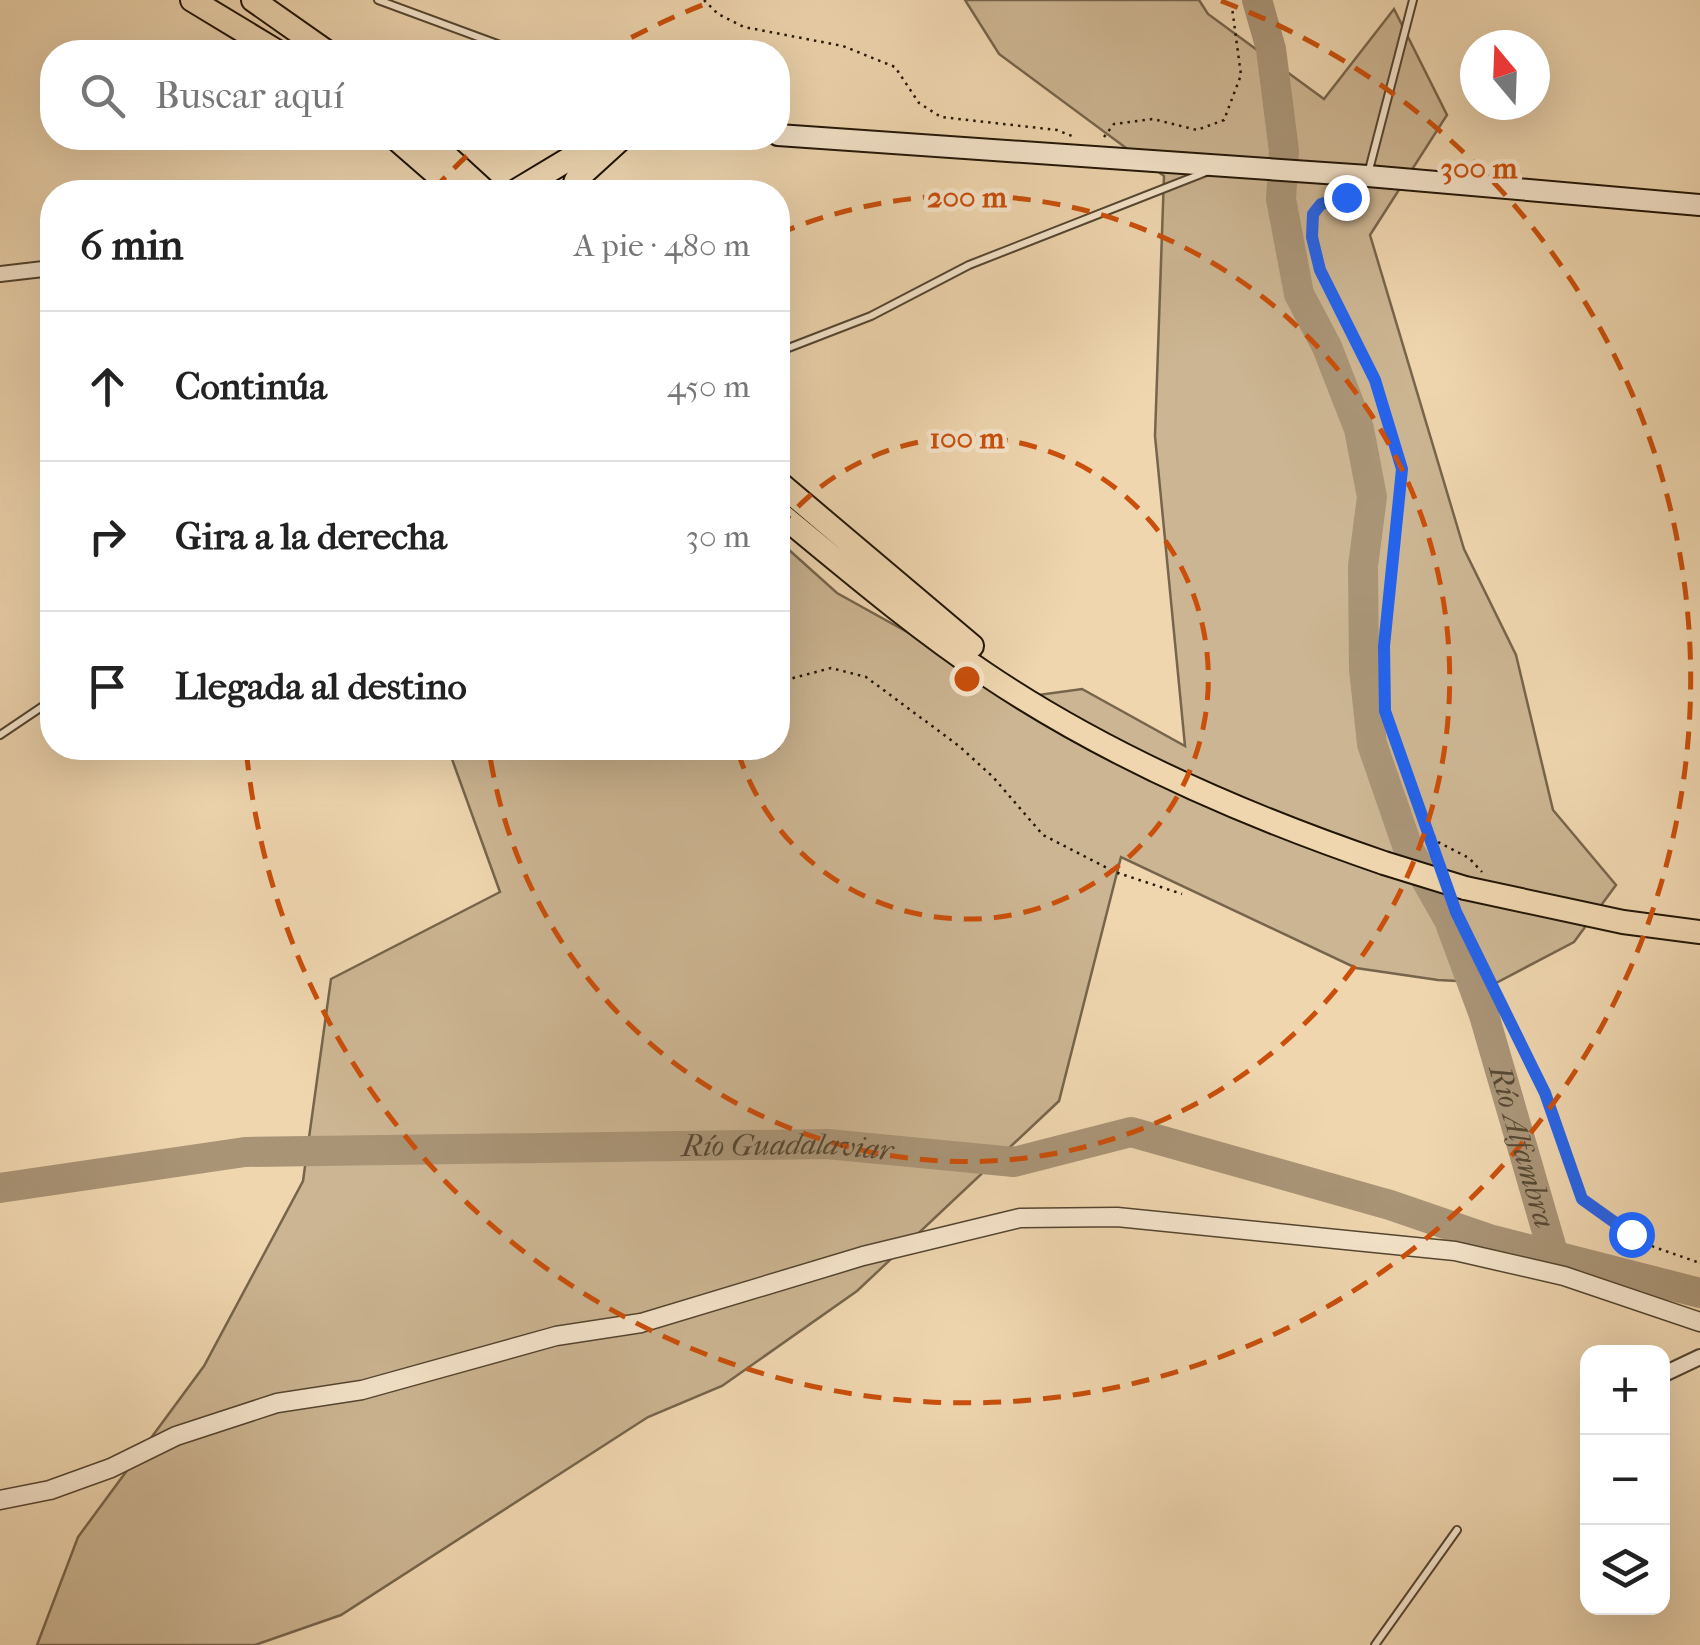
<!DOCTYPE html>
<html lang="es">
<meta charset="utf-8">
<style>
:root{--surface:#fff;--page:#f6f6f6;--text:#222;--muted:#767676;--line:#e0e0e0}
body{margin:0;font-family:"IM FELL French Canon",serif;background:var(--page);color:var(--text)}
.controls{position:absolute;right:30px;bottom:30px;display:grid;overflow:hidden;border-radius:20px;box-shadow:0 10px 40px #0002}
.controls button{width:90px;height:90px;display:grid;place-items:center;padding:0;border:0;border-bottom:2px solid var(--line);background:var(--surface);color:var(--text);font:50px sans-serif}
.compass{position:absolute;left:1460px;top:30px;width:90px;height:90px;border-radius:50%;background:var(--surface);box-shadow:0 10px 40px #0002;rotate:341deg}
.stop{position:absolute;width:30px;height:30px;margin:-22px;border:8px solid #2563eb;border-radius:50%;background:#fff}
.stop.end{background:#2563eb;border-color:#fff;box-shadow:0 2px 10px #0008}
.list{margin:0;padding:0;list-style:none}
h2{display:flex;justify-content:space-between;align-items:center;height:130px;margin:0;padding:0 40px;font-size:42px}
h2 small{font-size:32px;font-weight:400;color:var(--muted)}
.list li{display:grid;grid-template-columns:65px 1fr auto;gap:30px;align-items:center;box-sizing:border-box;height:150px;padding:0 40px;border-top:2px solid var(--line)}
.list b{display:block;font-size:38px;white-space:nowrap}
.list em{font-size:32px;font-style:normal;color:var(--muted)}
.icon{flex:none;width:55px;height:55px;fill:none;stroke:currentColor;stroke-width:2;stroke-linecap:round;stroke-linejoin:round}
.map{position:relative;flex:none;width:1700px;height:1645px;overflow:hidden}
.search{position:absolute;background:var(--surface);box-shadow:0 10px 40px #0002;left:40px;top:40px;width:750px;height:110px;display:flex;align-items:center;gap:25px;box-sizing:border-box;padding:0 35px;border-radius:40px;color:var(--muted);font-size:38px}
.panel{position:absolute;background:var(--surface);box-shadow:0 10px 40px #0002;left:40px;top:180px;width:750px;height:580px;border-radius:40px}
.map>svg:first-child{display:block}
</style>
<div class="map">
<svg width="1700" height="1645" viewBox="0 0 1700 1645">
<rect width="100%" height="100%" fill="#efd6af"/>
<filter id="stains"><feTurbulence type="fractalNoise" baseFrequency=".002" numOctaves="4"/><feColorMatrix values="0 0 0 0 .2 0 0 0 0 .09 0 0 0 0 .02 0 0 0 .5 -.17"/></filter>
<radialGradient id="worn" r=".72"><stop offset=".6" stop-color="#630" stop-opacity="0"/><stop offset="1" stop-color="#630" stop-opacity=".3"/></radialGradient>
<path fill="#ccb592" stroke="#76654c" stroke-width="2.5" d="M965 0H1199L1208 14 1324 99 1394 9 1447 115 1370 235 1464 549 1516 655 1553 810 1616 885 1574 942 1496 983 1438 980 1356 968 1121 857 1059 1101 857 1291 722 1386 648 1417 341 1615 255 1645H37L78 1537 204 1366 303 1181 331 979 500 892 448 748H778V540L837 593 1024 697 1082 689 1185 746 1155 436 1164 176 999 54Z"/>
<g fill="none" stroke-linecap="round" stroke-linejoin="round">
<g stroke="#a99476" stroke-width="30">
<path id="s1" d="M1257 0 1271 49 1284 151 1281 199 1299 294 1327 347 1359 429 1372 497 1363 566 1364 669 1372 744 1408 848 1449 920 1484 1015 1554 1256"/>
<path id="s2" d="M0 1188 245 1152 827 1144 1014 1162 1131 1132 1390 1205 1489 1239 1700 1293"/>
</g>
<g stroke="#544530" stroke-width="10">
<path id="service" d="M378 0 519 52
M1369 170 1413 0
M778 352 871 316 969 265 1206 172
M0 735 52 700
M1375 1645 1457 1530"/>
</g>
<g stroke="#544530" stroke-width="18">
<path id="minor" d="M0 274 52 268
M1662 1375 1700 1357"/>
</g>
<g stroke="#544530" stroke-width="21">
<path id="tertiary" d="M0 1500 50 1490 111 1468 176 1436 277 1403 362 1390 556 1336 641 1323 863 1256 1020 1218 1117 1217 1455 1251 1564 1276 1700 1322"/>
</g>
<g stroke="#211506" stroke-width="24">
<path id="secondary" d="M778 135 1368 176 1700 205"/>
</g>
<g stroke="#211506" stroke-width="26">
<path id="trunk" d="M192 0 278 52
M253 0 327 52
M395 138 457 192
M427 138 486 192
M514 192 579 153 609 146
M572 192 576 180 622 138
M778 482 972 646
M778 512C846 568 914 626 987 675 1109 757 1246 816 1384 863
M1465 888 1623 922 1700 932"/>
</g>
<path stroke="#211506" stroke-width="2.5" stroke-dasharray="2.5 5" stroke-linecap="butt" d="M704 0 718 14 744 27 843 46 895 67 919 103 941 117 1057 130 1072 136
M1104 137 1114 124 1153 119 1197 130 1224 120 1241 75 1231 0
M1370 196 1321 204 1313 214V248L1375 380 1402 469 1383 690 1395 743 1436 841 1469 858 1482 872
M778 682 831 668 866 677 959 746 993 777 1043 835 1115 872 1182 894
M1430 830 1438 861
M1454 906 1545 1093 1582 1199 1608 1222 1654 1247 1700 1263"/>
<use href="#service" stroke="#f5e4cb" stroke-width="6"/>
<use href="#minor" stroke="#f5e4cb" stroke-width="14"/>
<use href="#tertiary" stroke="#f5e4cb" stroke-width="18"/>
<use href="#secondary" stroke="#f5e4cb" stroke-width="20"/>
<use href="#trunk" stroke="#efd6af" stroke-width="22"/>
<g stroke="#211506" stroke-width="26" stroke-linecap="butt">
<path id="trunk-bridge" d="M1384 863 1465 888"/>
</g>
<use href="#trunk-bridge" stroke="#efd6af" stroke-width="22"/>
</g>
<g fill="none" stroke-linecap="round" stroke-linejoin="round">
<path stroke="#2563eb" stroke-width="12" d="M1346 197 1321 204 1313 214 1312 237 1320 270 1375 380 1402 469 1384 646 1385 711 1456 912 1545 1093 1582 1199 1631 1234"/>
</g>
<g fill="none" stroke="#ca4f0b" stroke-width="5" stroke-dasharray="18 12">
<path d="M778 529A241 241 0 1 1 737 749"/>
<path d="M778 234A483 483 0 1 1 489 750"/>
<path d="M433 190A724 724 0 0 1 483 141M605 52A724 724 0 0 1 713 1M1221 1A724 724 0 1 1 246 748"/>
</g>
<g text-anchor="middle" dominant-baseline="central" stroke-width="9" stroke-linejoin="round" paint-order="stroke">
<g font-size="30" font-style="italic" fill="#574833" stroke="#f5e4cb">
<text stroke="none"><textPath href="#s1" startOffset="1195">Río Alfambra</textPath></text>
<text stroke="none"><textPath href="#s2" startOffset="790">Río Guadalaviar</textPath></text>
</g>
</g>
<circle cx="967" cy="679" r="15" fill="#ca4f0b" stroke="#f5e4cb" stroke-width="5"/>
<g font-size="30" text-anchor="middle" font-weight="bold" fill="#ca4f0b" stroke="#f5e4cb" stroke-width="9" stroke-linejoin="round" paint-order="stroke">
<text x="1479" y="178">300 m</text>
<text x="967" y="207">200 m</text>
<text x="967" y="448">100 m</text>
</g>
<rect width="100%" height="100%" filter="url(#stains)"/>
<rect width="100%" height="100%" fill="url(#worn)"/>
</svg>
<div class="controls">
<button>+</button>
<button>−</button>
<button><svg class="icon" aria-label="layers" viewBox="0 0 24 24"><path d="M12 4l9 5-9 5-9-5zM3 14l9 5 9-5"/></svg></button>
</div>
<svg class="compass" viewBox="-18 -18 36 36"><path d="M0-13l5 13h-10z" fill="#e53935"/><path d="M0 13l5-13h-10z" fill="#767676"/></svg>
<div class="stop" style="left:1631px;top:1234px"></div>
<div class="stop end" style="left:1346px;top:197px"></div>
<div class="search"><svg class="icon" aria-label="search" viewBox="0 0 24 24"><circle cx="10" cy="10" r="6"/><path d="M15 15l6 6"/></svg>Buscar aquí</div>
<section class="panel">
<h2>6 min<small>A pie · 480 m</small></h2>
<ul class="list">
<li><svg class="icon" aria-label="ahead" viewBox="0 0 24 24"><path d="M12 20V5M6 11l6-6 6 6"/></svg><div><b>Continúa</b></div><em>450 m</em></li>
<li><svg class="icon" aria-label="right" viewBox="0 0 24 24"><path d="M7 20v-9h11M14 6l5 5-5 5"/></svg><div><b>Gira a la derecha</b></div><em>30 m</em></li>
<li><svg class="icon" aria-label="arrive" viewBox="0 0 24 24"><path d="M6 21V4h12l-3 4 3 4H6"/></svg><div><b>Llegada al destino</b></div></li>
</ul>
</section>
</div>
